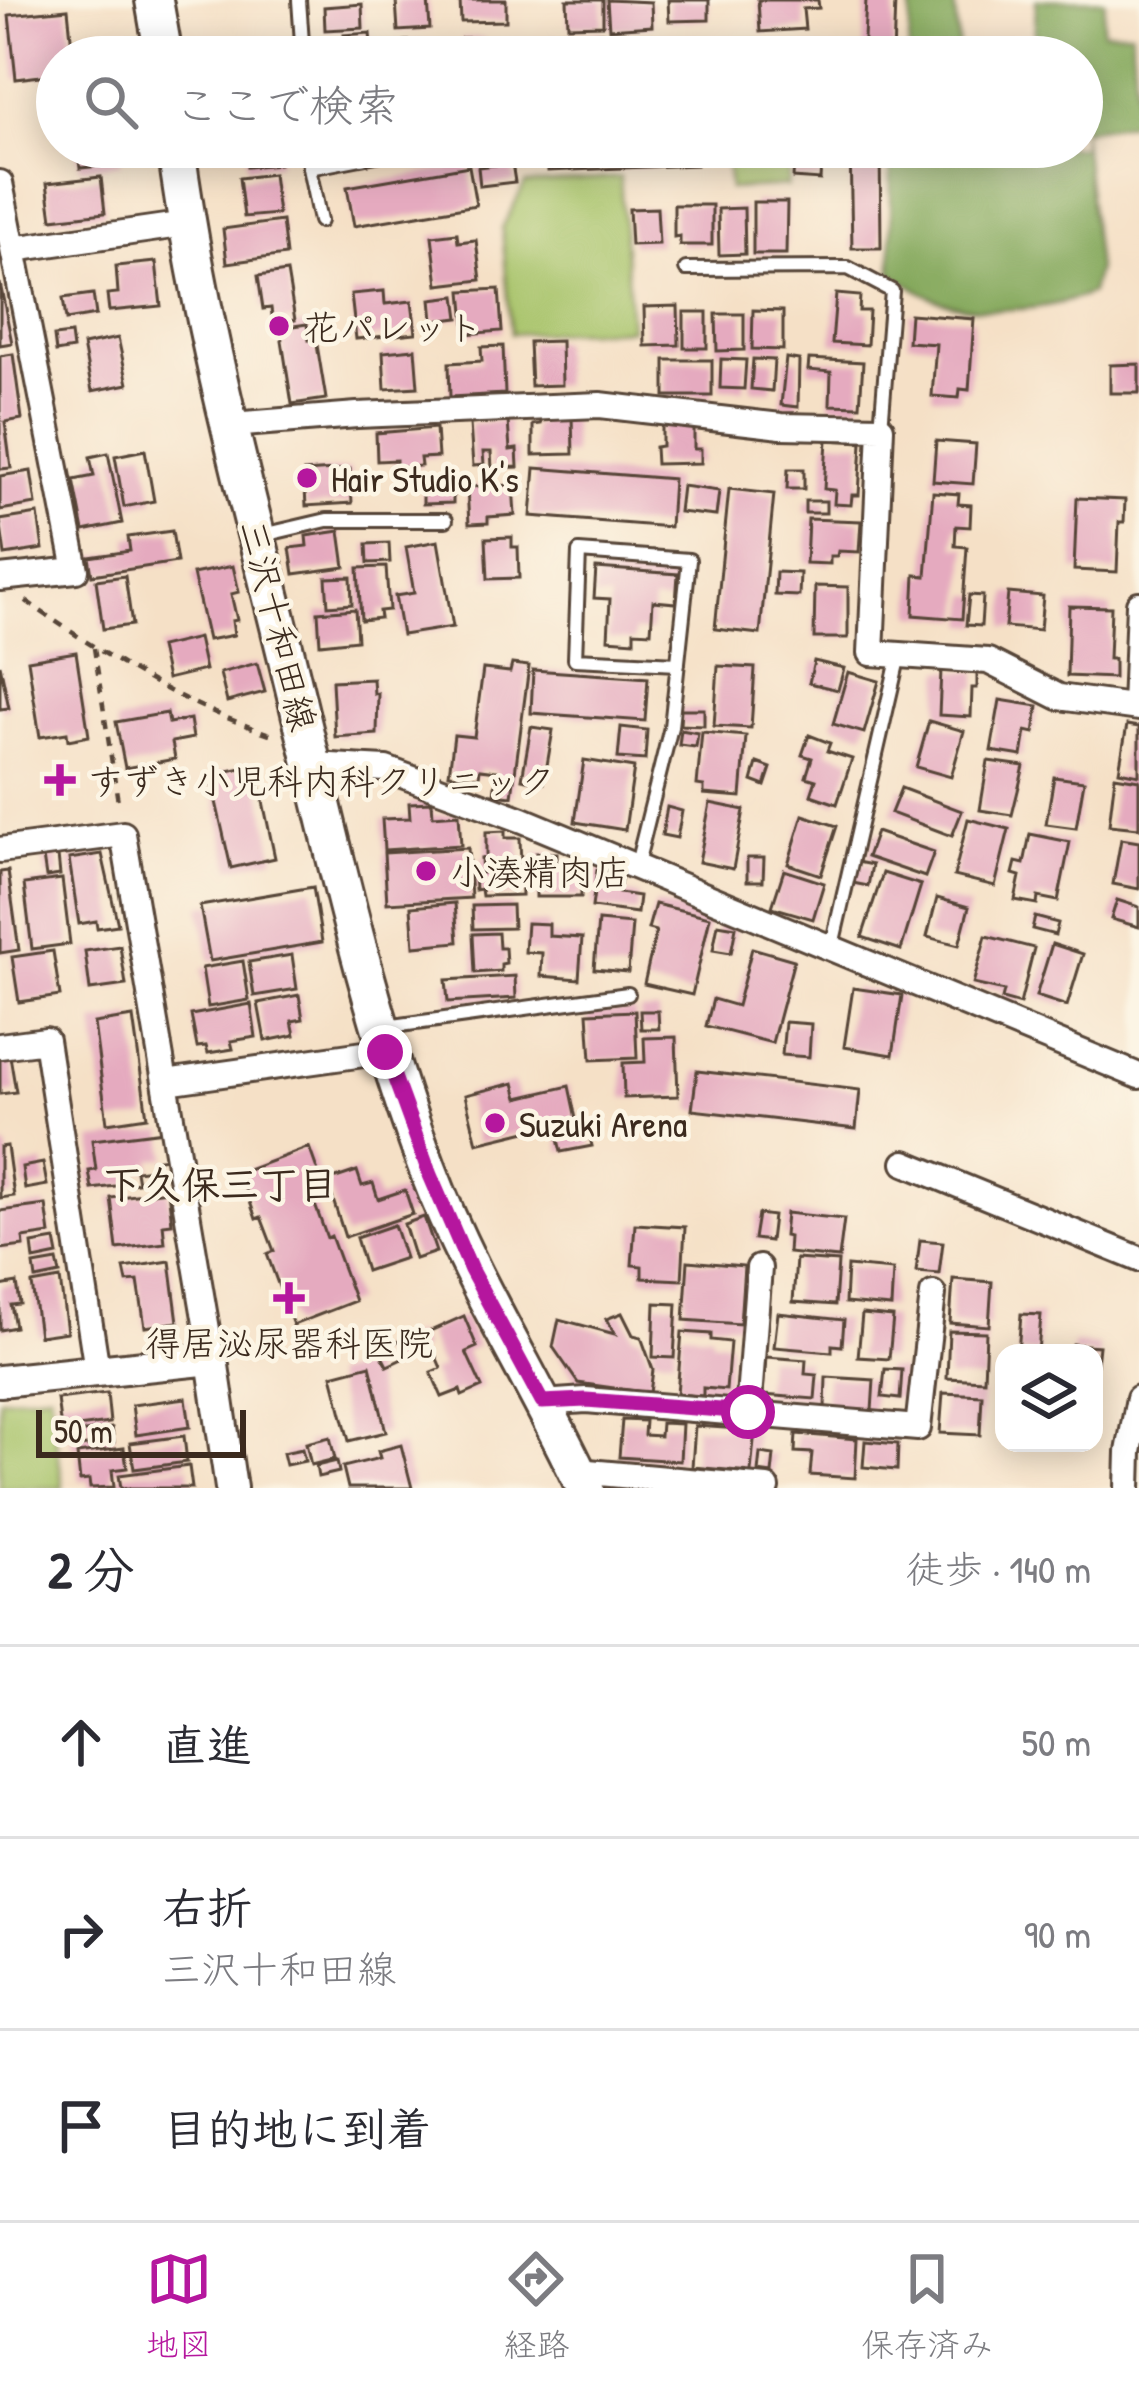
<!DOCTYPE html>
<html lang="ja">
<meta charset="utf-8">
<style>
:root{--surface:#fff;--page:#f2f2f3;--text:#2b2b33;--muted:#7c7c81;--line:#e1e1e2;--accent:#b5179e}
body{margin:0;font-family:"Patrick Hand","Klee One",sans-serif;background:var(--page);color:var(--text)}
.controls{position:absolute;right:36px;bottom:36px;display:grid;overflow:hidden;border-radius:24px;box-shadow:0 6px 30px #0003}
.controls button{width:108px;height:108px;display:grid;place-items:center;padding:0;border:0;border-bottom:3px solid var(--line);background:var(--surface);color:var(--text);font:60px sans-serif}
.scale{position:absolute;left:36px;bottom:30px;width:210px;box-sizing:border-box;padding-left:12px;border:6px solid #3b2a1e;border-top:0;font-size:33px;line-height:42px;white-space:nowrap;color:#3b2a1e;-webkit-text-stroke:9px #fcf5e5;paint-order:stroke}
.stop{position:absolute;width:36px;height:36px;margin:-27px;border:9px solid #b5179e;border-radius:50%;background:#fff}
.stop.end{background:#b5179e;border-color:#fff;box-shadow:0 3px 12px #0008}
.list{margin:0;padding:0;list-style:none}
h2{display:flex;justify-content:space-between;align-items:center;height:156px;margin:0;padding:0 48px;font-size:51px}
h2 small{font-size:39px;font-weight:400;color:var(--muted)}
.list li{display:grid;grid-template-columns:78px 1fr auto;gap:36px;align-items:center;box-sizing:border-box;height:192px;padding:0 48px;border-top:3px solid var(--line)}
.list b{display:block;font-size:45px;white-space:nowrap}
.list p{margin:0;font-size:39px;white-space:nowrap;color:var(--muted)}
.list em{font-size:39px;font-style:normal;color:var(--muted)}
.icon{flex:none;width:66px;height:66px;fill:none;stroke:currentColor;stroke-width:2;stroke-linecap:round;stroke-linejoin:round}
.map{position:relative;flex:none;width:1139px;height:1488px;overflow:hidden}
.search{position:absolute;background:var(--surface);box-shadow:0 6px 30px #0003;left:36px;right:36px;top:36px;height:132px;display:flex;align-items:center;gap:30px;box-sizing:border-box;padding:0 42px;border-radius:66px;color:var(--muted);font-size:45px}
.sheet{height:732px;background:var(--surface)}
nav{display:flex;justify-content:space-around;align-items:center;box-sizing:border-box;height:168px;border-top:3px solid var(--line);background:var(--surface);font-size:33px;color:var(--muted)}
nav a{display:grid;justify-items:center;gap:6px}
nav .on{color:var(--accent)}
.map>svg:first-child{display:block}
</style>
<div class="map">
<svg width="1139" height="1488" viewBox="0 0 1139 1488">
<rect width="100%" height="100%" fill="#fcf5e5"/>
<filter id="ink" filterUnits="userSpaceOnUse"><feTurbulence type="fractalNoise" baseFrequency=".00833" numOctaves="2"/><feDisplacementMap in="SourceGraphic" scale="24" xChannelSelector="R" yChannelSelector="G"/><feConvolveMatrix kernelMatrix="1 2 1 2 8 2 1 2 1" color-interpolation-filters="sRGB"/></filter>
<filter id="wash" filterUnits="userSpaceOnUse"><feTurbulence type="fractalNoise" baseFrequency=".004" numOctaves="4" result="noise"/><feDisplacementMap in="SourceGraphic" scale="48" xChannelSelector="R" yChannelSelector="G"/><feGaussianBlur stdDeviation="2.7" result="paint"/><feColorMatrix in="noise" values="0 0 0 0 0 0 0 0 0 0 0 0 0 0 0 0 0 1.4 0 .05"/><feComposite in="paint" operator="in"/></filter>
<g filter="url(#wash)">
<rect width="100%" height="100%" fill="#f5e0c6"/>
<path fill="#a6c268" stroke="#707643" stroke-width="3" d="M726 147H791L787 186 729 189Z
M620 177 631 329 511 334 502 228 525 184Z
M50 1393 63 1488H0V1398Z"/>
<path fill="#84a85c" stroke="#60693d" stroke-width="3" d="M912 0H954L959 50 970 57H908Z
M1036 0H1105L1103 31H1131L1139 122 1082 130 1097 269 1091 293C1049 311 977 317 933 298 919 292 905 281 892 274L890 147H1082V57H1010L1034 49Z"/>
<g id="blocks">
<path fill="#e5aabf" d="M396 0H428L430 29 398 31Z
M460 0H506V21L461 22Z
M567 0H603V25L568 26Z
M607 0 651 2 652 26 609 29Z
M668 0H709V20L669 21Z
M758 0H818L819 8 803 9 805 29 760 32Z
M866 0H895L893 57H863Z
M362 4 363 28 325 30 324 7Z
M68 9 73 57H57V74L16 79 9 15Z
M602 32V51L571 52 570 34Z
M370 33 372 57H345L344 35Z
M462 38H484L485 55 462 56Z
M405 41H429V57H405Z
M250 46 251 57H196L195 52Z
M77 147H119L121 164 80 168Z
M246 147H278L279 164 247 167Z
M474 147H514V153L476 158Z
M547 147H696V165L548 171Z
M795 147H822L820 180 793 178Z
M850 147H880L881 248H852Z
M512 163 515 182 480 186 478 167Z
M469 166 476 205 354 226 347 187Z
M273 174 278 214 244 217 239 178Z
M101 177 105 213 52 219 47 183Z
M753 202H787L786 254H753Z
M674 205H712V245H680V236L674 237Z
M657 208 659 244 631 245 629 209Z
M744 208 745 254 719 255 718 209Z
M282 221 286 255 227 263 223 229Z
M457 233 458 242 476 240 481 280 438 285 432 236Z
M156 262 161 306 109 311 107 294 118 293 116 266Z
M287 272 295 320 273 323 271 308 263 309 258 276Z
M0 283 12 343 0 345Z
M499 289 502 331 466 334 462 291Z
M384 291 385 304 412 301 416 333 356 339 351 294Z
M93 294 96 315 66 320 63 298Z
M836 294 860 296 859 311H869L867 345 832 343Z
M456 296 459 318 433 321 431 299Z
M678 306 679 345 645 346 644 307Z
M753 310 783 311V350L752 349Z
M684 312H707V348H684Z
M716 314H744V350L717 351Z
M910 314 974 319 969 390 960 389 959 398 932 396 936 344 908 342Z
M307 324 309 340 316 339 326 399 292 404 280 328Z
M71 334 73 349 56 352 54 336Z
M118 338 128 384 92 391 83 345Z
M561 341 562 385 531 386 529 342Z
M503 346 505 394 450 397 449 363 482 361 481 347Z
M415 349 418 387 385 389 383 352Z
M13 354 22 419 5 422 11 468 0 469V356Z
M786 358 799 360 798 407 781 405Z
M721 359 746 360 744 389 720 388Z
M753 359 774 360 772 391 751 389Z
M809 359 863 362 860 406 830 405 831 372 808 370Z
M665 360H712V396H665Z
M1139 364V393H1110V365Z
M540 415H572L573 454 533 455V425L541 424Z
M508 421 510 450 517 449 518 467 492 468 491 452H483L484 465 473 466 470 424Z
M694 424V449H701V463L656 464 655 447 662 446V425Z
M436 428 438 457 420 458 421 466 396 468V460L377 461 376 433Z
M827 440 862 442 859 495H852L851 505 834 504 835 490 824 489Z
M936 441 976 444 973 484 933 481Z
M145 450 154 501 124 507 115 456Z
M108 453 122 523 84 531 74 480 94 476 90 457Z
M535 468 673 479 670 527 531 516Z
M350 469 352 503 306 506 304 472Z
M788 469H804V489H787Z
M31 471 36 504 0 510V476Z
M453 482V503L423 504V483Z
M513 485 515 515 488 517V523L469 524 467 487Z
M682 486 719 491 716 516 679 512Z
M729 489 774 494 760 634 715 629Z
M933 492 959 494 958 504 971 505 970 527 956 526 955 546 967 547 962 619 913 615 915 575 926 576Z
M1077 498 1125 500 1124 522H1119L1117 572 1074 570Z
M805 501H826V513H805Z
M38 514 43 549 5 555 0 520Z
M808 519 861 521 859 552 838 551 837 556H830V564L806 563Z
M172 531 177 562 92 575 89 557 130 551 128 537Z
M340 531 345 567 294 574 290 548 307 546 306 536Z
M512 537V547H518L519 578 488 579 486 538Z
M438 541 453 627 402 635 395 596 414 593 406 547Z
M389 543 390 562 368 563 367 544Z
M233 566 239 592 231 594 237 620 232 621 234 635 208 640 193 574Z
M386 567 389 610 379 611 380 618 361 620 358 568Z
M596 568 678 574 676 603 653 601 651 632 634 631V641L608 639 610 599 594 598Z
M776 572 800 573 799 596 775 595Z
M125 576 132 625 103 629 96 580Z
M351 577 352 604 328 606 326 578Z
M815 586 848 587V638H814Z
M1008 593 1043 596 1040 630 1005 627Z
M969 595 983 596 981 626 966 625Z
M1069 606 1111 607 1109 659H1114V678L1067 676Z
M355 609 357 640 320 644 318 612Z
M198 638 205 670 167 679 160 647Z
M76 652 89 736 68 740 67 733 40 737 28 660Z
M814 661 844 668 838 690 809 683Z
M257 663 265 692 227 702 220 673Z
M0 664 9 708 0 709Z
M512 664 529 666 512 796 494 794 497 771 480 769 479 777 449 774 454 735 474 737 483 669 510 672Z
M718 666 755 668 751 728 714 726Z
M533 670 648 678 645 721 531 713Z
M941 670 977 672V688H972L971 717 939 715Z
M848 672 879 681 864 733 833 724Z
M373 679 374 694 378 693 377 734 335 737 332 681Z
M1000 700 1038 706 1034 733 1026 731 1022 756 991 751Z
M681 709H704V726L680 725Z
M167 713 169 723 190 719 193 738 172 742 175 759 125 768 116 722Z
M929 721 964 731 951 777 916 767Z
M1127 725 1139 727V775L1119 771Z
M531 727 553 730 544 783 522 779Z
M621 727 647 730 645 760 618 758Z
M681 730 698 733 696 747 679 745Z
M702 732 746 736 741 797 704 794V786L697 785Z
M809 735 830 743 827 751 852 759 837 804 811 795 816 780 806 777 812 758 802 755Z
M584 760 634 768 625 830 575 822Z
M988 761 1024 766 1012 815 980 810Z
M757 763 771 768 765 786 752 781Z
M246 767 248 775 257 773 275 858 231 868 210 775Z
M1115 776 1139 780V828L1109 825Z
M1054 777 1084 781 1076 828 1046 824Z
M901 788 962 811 952 836 891 813Z
M432 802 433 816 459 814 461 845 384 850 382 819 410 818 409 803Z
M710 803 744 810 733 869 699 862Z
M667 807 682 811 677 838 662 835Z
M803 815 837 826 821 875 788 864Z
M968 819 1009 829 995 886 954 876Z
M505 831V838H520L522 895 482 896 481 889 475 890 474 873H482L481 858H486V832Z
M876 832 934 852 925 877 867 857Z
M1030 834 1070 842 1058 901 1038 897 1037 904 1015 900 1020 876 1013 874 1016 862 1024 864Z
M1121 839 1139 842V889L1113 884Z
M468 848 471 898 387 903 384 853Z
M536 853H557V866L581 865V897H536Z
M102 854 118 925 97 928 96 921 79 924 69 859Z
M58 856 60 875 46 877 43 857Z
M747 858H764L763 881H747Z
M857 862 872 865 868 886 853 883Z
M597 870 622 873 619 893 639 896 637 913 592 907Z
M784 870 824 883 813 919 772 907Z
M8 871 19 950 0 953V872Z
M883 873 921 885 901 950 862 937Z
M62 879 70 944 32 949 24 884Z
M313 887 322 942 210 961 200 906Z
M937 898 969 907 959 945 927 937Z
M1117 900 1139 907V927L1111 919Z
M455 903 458 942 414 946 411 907Z
M655 904 710 917 692 995 644 984 656 931 648 929Z
M512 905 513 928 473 929 472 906Z
M1035 917 1058 923 1055 935 1032 929Z
M598 921 632 924 628 972 594 969Z
M527 923 549 924V936L582 938 579 979 541 976 542 953 525 952Z
M718 924 736 927 731 953 713 950Z
M498 933 499 948H505L506 963 501 964V971L475 973 473 934Z
M986 936 1034 948 1020 1004 1002 999 1004 991 973 984Z
M1052 944 1083 954 1067 1006 1036 996Z
M120 946 126 985 90 990 85 951Z
M752 948 794 960 772 1043 706 1026 713 999 737 1006Z
M53 951 60 996 19 1002 12 957Z
M292 955 297 989 254 996 249 962Z
M243 961 249 1000 208 1007 202 968Z
M515 976 516 998 448 1002 446 980Z
M853 988 902 995 893 1055 844 1047Z
M299 995 303 1019 292 1021 295 1035 265 1041 258 1003Z
M251 1004 256 1037 231 1041 233 1049 208 1053 206 1046 197 1047 191 1015Z
M635 1011 637 1058 591 1060 588 1013Z
M640 1011H658L659 1029H641Z
M133 1017 147 1117 107 1123 94 1023Z
M785 1022 811 1024 809 1057 782 1055Z
M676 1037 678 1096 624 1098 623 1063 645 1062 644 1038Z
M10 1056 16 1092 0 1094V1058Z
M697 1071 860 1090 856 1129 692 1110Z
M514 1083 518 1098 569 1086 576 1119 477 1143 465 1095Z
M588 1129 592 1146 561 1152 557 1135Z
M164 1131 167 1158 151 1160 152 1169 136 1171 138 1183 92 1189 89 1171 96 1170 92 1140Z
M7 1146 14 1196 0 1198V1147Z
M309 1147 318 1172 310 1175 318 1200 314 1202 327 1238 331 1236 355 1301 293 1325 267 1254 274 1251 261 1217 256 1219 240 1173Z
M43 1163 47 1185 25 1189 22 1167Z
M357 1171 362 1186 373 1183 378 1199 405 1190 413 1214 345 1237 327 1181Z
M168 1191 172 1223 163 1224 165 1243 117 1249 111 1198Z
M46 1205 50 1234 23 1238 24 1246 0 1249V1211Z
M786 1213 844 1219 839 1258 788 1253 789 1237 784 1236Z
M758 1214 773 1216 770 1241 754 1239Z
M424 1217 436 1252 415 1259 404 1224Z
M635 1224 685 1227 682 1280 642 1278V1266L632 1265Z
M394 1225 405 1258 366 1271 356 1238Z
M55 1240 58 1255 34 1260 32 1244Z
M920 1240 943 1242 939 1274 916 1272Z
M796 1259 838 1262 835 1305 793 1302Z
M57 1261 60 1274 36 1279 34 1265Z
M170 1261 178 1322 145 1327 138 1281 127 1282 124 1268Z
M688 1261 744 1266 740 1324 684 1320Z
M847 1266 893 1270 891 1307 845 1303Z
M60 1279 67 1332 39 1336 32 1284Z
M953 1279 992 1282 989 1326 950 1323Z
M17 1283 20 1304 11 1305 15 1327 0 1330V1286Z
M655 1303 677 1304 674 1358 653 1357Z
M622 1313 633 1335 641 1337 653 1370 650 1393 578 1383 553 1347 559 1319 615 1334 606 1319Z
M778 1313 844 1320 842 1346 832 1345V1352L774 1347Z
M862 1314 893 1317 889 1359 858 1357Z
M1021 1314 1041 1315 1038 1353H1018Z
M464 1316 477 1347 466 1352 482 1387 462 1396 460 1390 442 1397 431 1372 441 1368 426 1333Z
M949 1331 986 1332 984 1380 947 1378Z
M682 1332 711 1334V1340L730 1342 726 1390 703 1388V1396L677 1394Z
M416 1333 423 1349 387 1366 379 1350Z
M1073 1344 1099 1346 1097 1365H1094V1353H1072Z
M766 1357 806 1360 805 1374 817 1375 815 1399 763 1395Z
M370 1365 386 1432 349 1441 332 1375Z
M885 1369 902 1370 900 1399 882 1397Z
M826 1377 874 1380 872 1411 825 1408Z
M107 1393 110 1423 61 1429 57 1399Z
M943 1393 982 1395 980 1435 940 1433Z
M186 1398 190 1427 136 1435 132 1405Z
M622 1420 645 1421 644 1435 660 1436 661 1423 682 1424 680 1461 619 1457Z
M695 1426 755 1430 751 1472 692 1467Z
M112 1428 114 1442 73 1448 71 1434Z
M796 1434 857 1439 855 1478 810 1475 812 1453 795 1452Z
M184 1436 187 1462 134 1469 130 1443Z
M330 1437 335 1459 311 1465 306 1443Z
M865 1441 898 1444 897 1470 863 1467Z
M401 1445 412 1488H348L343 1467 380 1458 378 1451Z
M124 1448 127 1468 112 1470 114 1487 90 1488 89 1480 80 1481 77 1454Z
M302 1449 305 1461 286 1465 283 1453Z
M760 1453 774 1455 772 1474 758 1472Z
M337 1461 339 1472 318 1477 316 1466Z
M189 1466 192 1488H121L119 1475Z"/>
</g>
</g>
<g filter="url(#ink)">
<use href="#blocks" fill-opacity="0" stroke="#574537" stroke-width="3"/>
<g fill="none" stroke-linecap="round" stroke-linejoin="round">
<g stroke="#574537" stroke-width="18">
<path id="service" d="M299 0 303 57
M308 147 309 168 418 147
M309 168 320 221
M686 269 848 268 892 291 881 428
M263 535 327 520H446
M636 868 671 727 689 560 579 552 575 659 678 664
M831 950 899 655
M386 1027 628 994"/>
</g>
<g stroke="#574537" stroke-width="30">
<path id="minor" d="M0 183 76 570 0 578
M14 249 186 224
M231 425 357 415 600 405 781 426 881 428 871 653 988 661 1059 697 1139 708
M1135 707 1139 604
M313 765 386 769 523 820 1139 1076
M0 850 123 834 212 1359
M0 1046 46 1040 97 1370
M166 1082 385 1051
M905 1163 1139 1259
M542 1403 586 1400 918 1428 933 1294
M748 1412 759 1268
M577 1471 767 1488
M1128 1488 1129 1452 1139 1398"/>
</g>
<g stroke="#574537" stroke-width="36">
<path id="tertiary" d="M0 1381 212 1359 231 1488"/>
</g>
<g stroke="#574537" stroke-width="42">
<path id="primary" d="M154 0 164 57
M176 147C199 324 248 498 290 671 331 839 367 1009 428 1170 470 1281 535 1381 585 1488"/>
</g>
<path stroke="#574537" stroke-width="4.5" stroke-dasharray="9 9" stroke-linecap="butt" d="M26 601C107 657 179 704 273 735
M94 648 119 808"/>
<use href="#service" stroke="#fff" stroke-width="12"/>
<use href="#minor" stroke="#fff" stroke-width="24"/>
<use href="#tertiary" stroke="#fff" stroke-width="30"/>
<use href="#primary" stroke="#fff" stroke-width="36"/>
</g>
</g>
<g fill="none" stroke-linecap="round" stroke-linejoin="round" filter="url(#ink)">
<path stroke="#b5179e" stroke-width="15" d="M385 1052 430 1175 471 1270 542 1402 586 1400 748 1412"/>
</g>
<g fill="#b5179e" stroke="#fcf5e5" stroke-width="4.5">
<circle cx="279" cy="326" r="12"/>
<circle cx="307" cy="478" r="12"/>
<path d="M54 762h12v12h12v12h-12v12h-12v-12h-12v-12h12z"/>
<circle cx="426" cy="871" r="12"/>
<circle cx="495" cy="1123" r="12"/>
<path d="M283 1280h12v12h12v12h-12v12h-12v-12h-12v-12h12z"/>
</g>
<g text-anchor="middle" dominant-baseline="central" stroke-width="9" stroke-linejoin="round" paint-order="stroke">
<g font-size="36" fill="#3b2a1e" stroke="#fcf5e5" text-anchor="start">
<text x="303" y="326">花パレット</text>
<text x="331" y="478">Hair Studio K's</text>
<text x="87" y="780">すずき小児科内科クリニック</text>
<text x="450" y="871">小湊精肉店</text>
<text x="519" y="1123">Suzuki Arena</text>
<text x="289" y="1342" text-anchor="middle">得居泌尿器科医院</text>
</g>
<g font-size="36" fill="#3b2a1e" stroke="#fcf5e5">
<text transform="translate(279 625) rotate(76)">三沢十和田線</text>
</g>
<g font-size="39" font-weight="bold" fill="#3b2a1e" stroke="#fcf5e5">
<text x="220" y="1183">下久保三丁目</text>
</g>
</g>
</svg>
<div class="controls">
<button><svg class="icon" aria-label="layers" viewBox="0 0 24 24"><path d="M12 4l9 5-9 5-9-5zM3 14l9 5 9-5"/></svg></button>
</div>
<div class="scale">50 m</div>
<div class="stop" style="left:748px;top:1412px"></div>
<div class="stop end" style="left:385px;top:1052px"></div>
<div class="search"><svg class="icon" aria-label="search" viewBox="0 0 24 24"><circle cx="10" cy="10" r="6"/><path d="M15 15l6 6"/></svg>ここで検索</div>
</div>
<section class="sheet">
<h2>2 分<small>徒歩 · 140 m</small></h2>
<ul class="list">
<li><svg class="icon" aria-label="ahead" viewBox="0 0 24 24"><path d="M12 20V5M6 11l6-6 6 6"/></svg><div><b>直進</b></div><em>50 m</em></li>
<li><svg class="icon" aria-label="right" viewBox="0 0 24 24"><path d="M7 20v-9h11M14 6l5 5-5 5"/></svg><div><b>右折</b><p>三沢十和田線</p></div><em>90 m</em></li>
<li><svg class="icon" aria-label="arrive" viewBox="0 0 24 24"><path d="M6 21V4h12l-3 4 3 4H6"/></svg><div><b>目的地に到着</b></div></li>
</ul>
</section>
<nav>
<a class="on"><svg class="icon" aria-label="map" viewBox="0 0 24 24"><path d="M3 6l6-2 6 2 6-2v14l-6 2-6-2-6 2zM9 4v14M15 6v14"/></svg>地図</a>
<a><svg class="icon" aria-label="directions" viewBox="0 0 24 24"><path d="M12 3l9 9-9 9-9-9zM9 14v-3h6M13 9l2 2-2 2"/></svg>経路</a>
<a><svg class="icon" aria-label="saved" viewBox="0 0 24 24"><path d="M7 4h10v16l-5-4-5 4z"/></svg>保存済み</a>
</nav>
